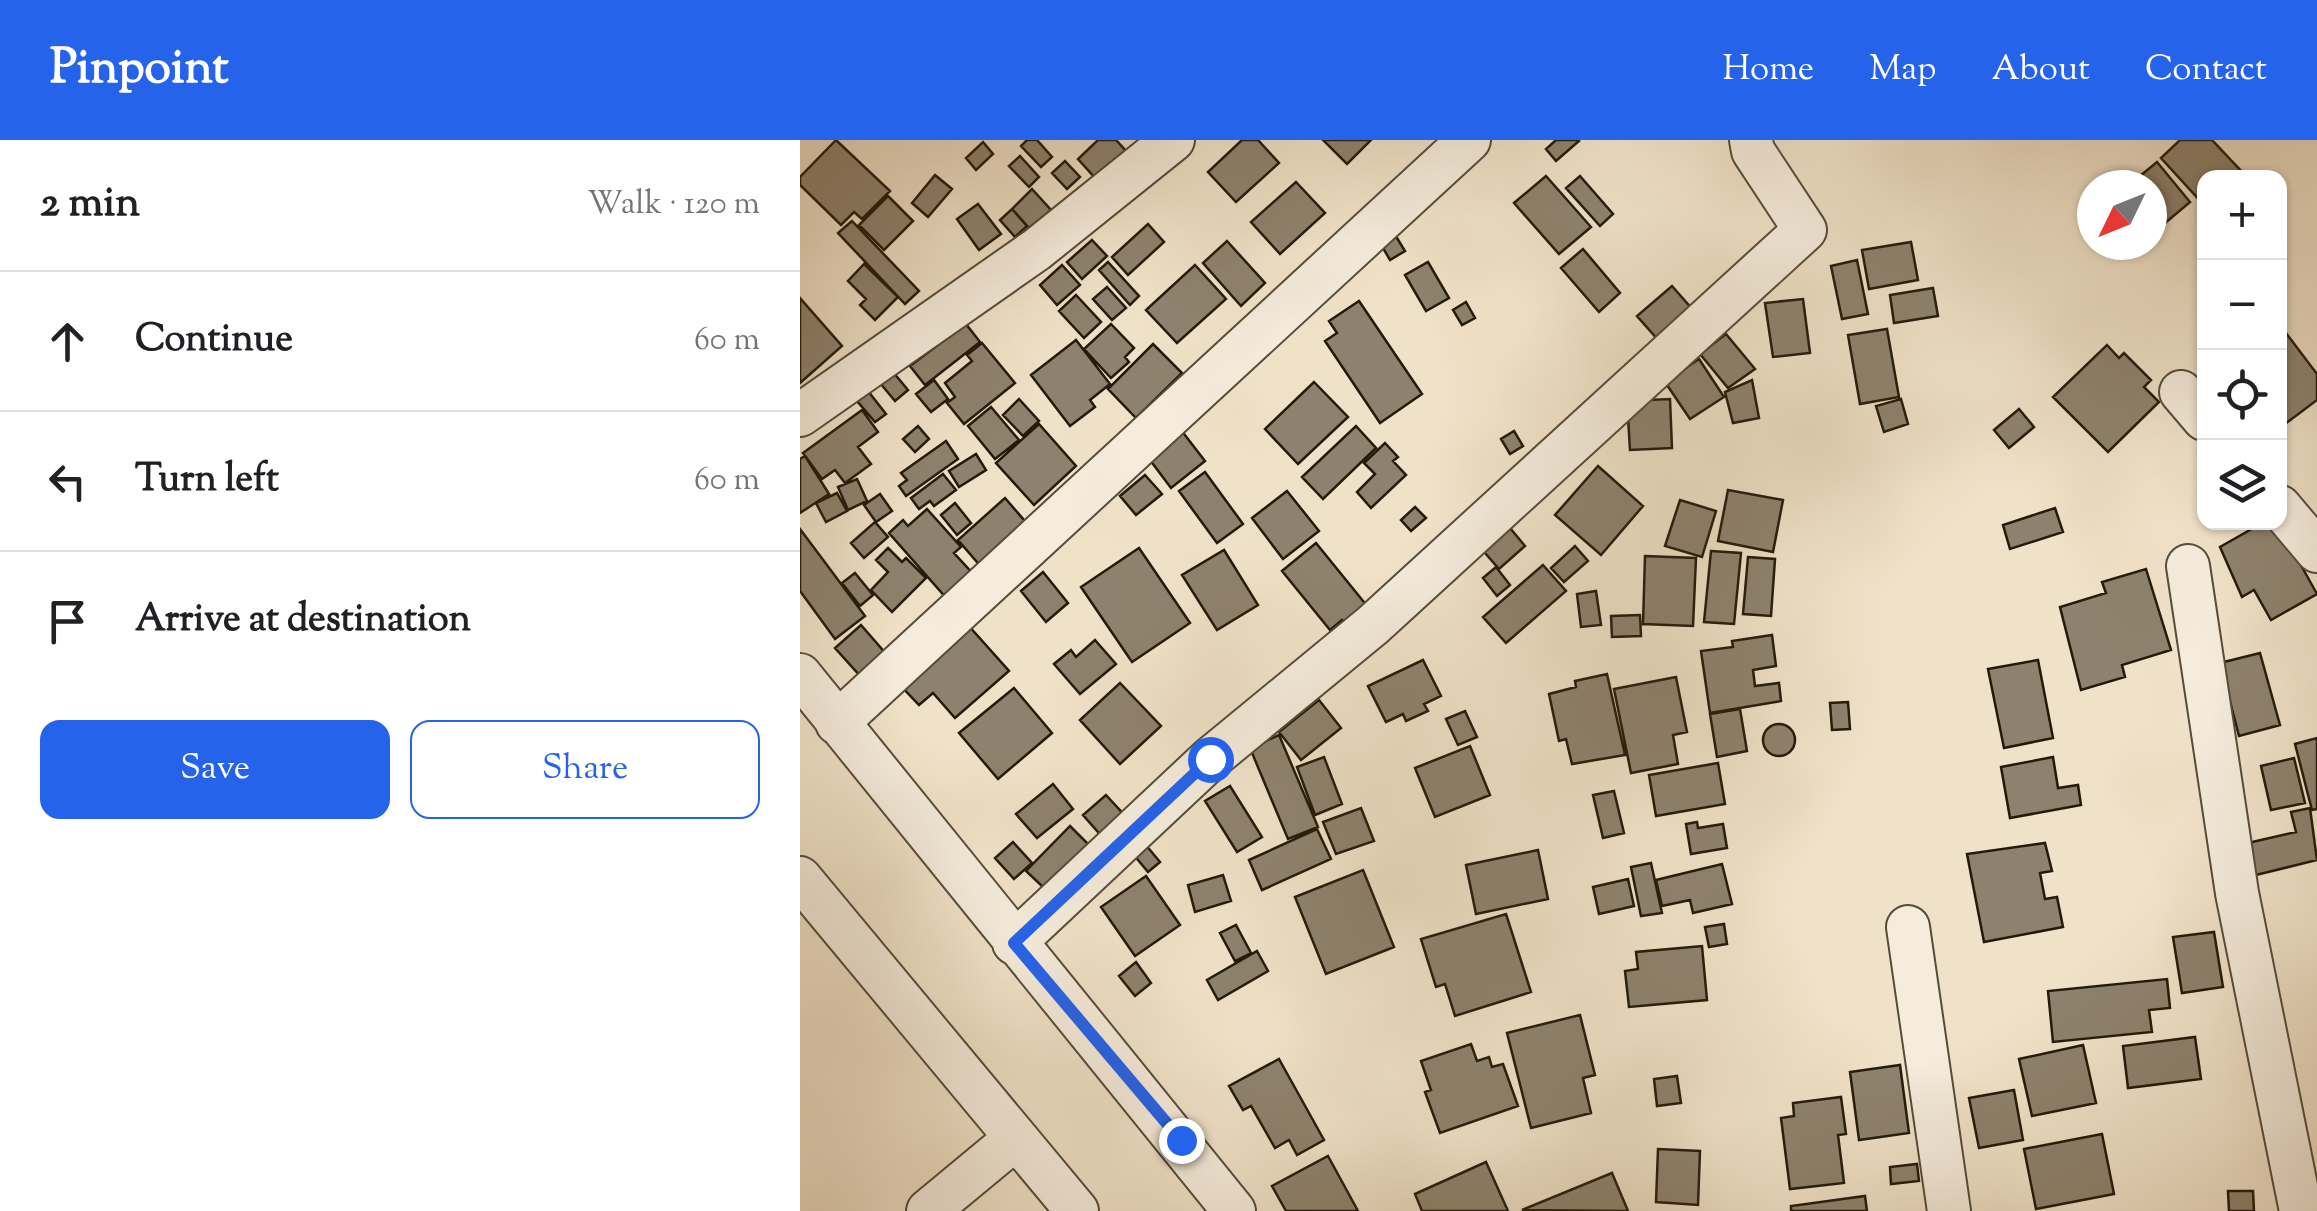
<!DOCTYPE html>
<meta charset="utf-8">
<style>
:root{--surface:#fff;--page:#f2f2f2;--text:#202124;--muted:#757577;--line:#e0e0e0;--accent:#2563eb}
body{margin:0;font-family:"Sorts Mill Goudy",serif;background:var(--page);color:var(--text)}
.controls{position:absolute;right:30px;top:30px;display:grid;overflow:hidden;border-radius:20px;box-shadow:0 2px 8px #0004}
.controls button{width:90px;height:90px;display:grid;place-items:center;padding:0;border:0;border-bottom:2px solid var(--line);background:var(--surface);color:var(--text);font:50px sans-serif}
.compass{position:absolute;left:1277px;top:30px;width:90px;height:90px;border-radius:50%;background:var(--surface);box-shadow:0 2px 8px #0004;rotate:227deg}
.stop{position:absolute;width:30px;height:30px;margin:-22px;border:8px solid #2563eb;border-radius:50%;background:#fff}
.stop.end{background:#2563eb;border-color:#fff;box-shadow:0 2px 10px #0008}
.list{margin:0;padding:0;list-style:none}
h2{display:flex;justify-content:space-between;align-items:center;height:130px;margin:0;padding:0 40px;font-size:42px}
h2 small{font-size:32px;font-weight:400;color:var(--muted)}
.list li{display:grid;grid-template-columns:65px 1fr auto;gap:30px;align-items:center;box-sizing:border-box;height:140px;padding:0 40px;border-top:2px solid var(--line)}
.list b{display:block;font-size:38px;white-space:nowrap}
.list em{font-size:32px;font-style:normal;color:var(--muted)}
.actions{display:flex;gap:20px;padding:30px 40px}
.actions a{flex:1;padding:22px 0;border:2px solid var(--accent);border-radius:20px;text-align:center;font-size:35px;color:var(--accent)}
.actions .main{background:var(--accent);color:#fff}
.icon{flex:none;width:55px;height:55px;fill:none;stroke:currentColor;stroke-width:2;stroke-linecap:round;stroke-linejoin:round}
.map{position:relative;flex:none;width:1517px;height:1071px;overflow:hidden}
header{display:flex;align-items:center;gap:60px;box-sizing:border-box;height:140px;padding:0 50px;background:var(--accent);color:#fff}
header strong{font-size:48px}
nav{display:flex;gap:55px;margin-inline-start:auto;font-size:35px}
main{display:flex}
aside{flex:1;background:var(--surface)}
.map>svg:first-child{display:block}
</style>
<header>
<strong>Pinpoint</strong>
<nav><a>Home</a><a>Map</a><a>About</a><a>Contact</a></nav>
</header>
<main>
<aside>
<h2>2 min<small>Walk · 120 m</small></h2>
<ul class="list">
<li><svg class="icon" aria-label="ahead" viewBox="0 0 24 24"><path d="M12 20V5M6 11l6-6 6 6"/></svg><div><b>Continue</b></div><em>60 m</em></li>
<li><svg class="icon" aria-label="left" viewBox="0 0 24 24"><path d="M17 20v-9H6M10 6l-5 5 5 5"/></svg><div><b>Turn left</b></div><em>60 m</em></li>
<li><svg class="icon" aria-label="arrive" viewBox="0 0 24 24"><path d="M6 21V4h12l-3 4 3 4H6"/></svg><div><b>Arrive at destination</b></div></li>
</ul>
<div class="actions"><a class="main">Save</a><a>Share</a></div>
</aside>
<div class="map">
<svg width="1517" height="1071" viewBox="0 0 1517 1071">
<rect width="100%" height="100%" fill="#f0e2c9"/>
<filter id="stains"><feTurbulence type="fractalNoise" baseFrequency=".002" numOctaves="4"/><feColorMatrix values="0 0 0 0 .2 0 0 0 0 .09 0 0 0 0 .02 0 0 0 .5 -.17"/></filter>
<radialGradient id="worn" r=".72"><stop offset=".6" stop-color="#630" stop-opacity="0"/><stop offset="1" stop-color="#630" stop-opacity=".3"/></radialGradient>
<path fill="#8e826e" stroke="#231a0c" stroke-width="2.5" d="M36 0 90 51 62 79 54 72 41 85 0 45V37Z
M227 0H237L252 17 241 27 221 6Z
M298 0H316L326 11 296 39 278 19Z
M442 0H458L479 23 436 62 408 32Z
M523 0H571L547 24Z
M756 0H778L779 1 756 21 746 9Z
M1380 0H1412L1443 33 1437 38H1404V65L1361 18Z
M183 2 193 14 176 30 166 18Z
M220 16 239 37 229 47 209 26Z
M265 21 280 37 267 49 252 33Z
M1357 22 1390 62 1352 94V45H1329Z
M135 35 152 49 128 77 112 63Z
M746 36 791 87 759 114 714 63Z
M780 36 813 74 800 86 766 48Z
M496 42 525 73 480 114 451 82Z
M232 49 251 70 230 89 212 69Z
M88 56 113 81 84 110 59 85Z
M178 64 201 94 179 110 157 79Z
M212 69 227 86 215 97 200 80Z
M52 81 119 151 105 164 38 93Z
M348 84 364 102 328 135 312 117Z
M594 93 605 111 590 120 579 101Z
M292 100 307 116 282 139 267 122Z
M427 101 465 143 441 166 403 123Z
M1111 102 1118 140 1069 149 1062 110Z
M783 109 820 153 799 172 761 128Z
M1057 120 1068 174 1042 179 1031 126Z
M308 122 339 156 330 165 299 130Z
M628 122 649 158 626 171 605 135Z
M64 124 98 157 75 180 60 165 66 159 48 141Z
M262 125 280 145 257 165 240 145Z
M395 125 426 159 377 203 346 170Z
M872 146 893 170 859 201 837 176Z
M307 147 326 168 312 180 293 159Z
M1133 148 1138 176 1094 183 1090 155Z
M276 155 301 182 284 198 259 171Z
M0 158 42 206 0 243Z
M1003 159 1010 213 973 217 965 163Z
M559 161 622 254 580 283 525 201 537 193 529 181Z
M666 162 675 178 662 185 653 170Z
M166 184 180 202 125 245 110 226Z
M311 184 334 208 325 217 329 222 311 238 284 209Z
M1087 189 1099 257 1060 264 1048 195Z
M1483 189 1517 234V260L1485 284 1480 278V192Z
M926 194 955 229 928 248 900 214Z
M276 200 310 244 290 260 295 267 270 286 231 235Z
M182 203 215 243 164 284 147 263 155 257 145 243 172 221 167 215Z
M353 204 382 233 336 278 308 249Z
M1307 205 1319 218 1324 213 1351 240 1344 247 1359 262 1308 312 1253 257Z
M899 219 924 257 890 279 865 242Z
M93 232 108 250 95 261 80 243Z
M134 240 148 259 131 272 116 254Z
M952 240 959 278 933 283 925 252Z
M514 242 548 277 498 324 465 289Z
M68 251 86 274 75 282 57 261Z
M219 259 239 281 223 296 203 275Z
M870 259 872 308 830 310 827 261Z
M1101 259 1108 284 1084 292 1076 266Z
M191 267 219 300 195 319 168 286Z
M1219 269 1234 287 1209 308 1194 290Z
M62 270 78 292 58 307 71 324 45 343 35 330 22 339 3 313Z
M239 284 276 326 234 365 196 323Z
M118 286 129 299 115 312 103 299Z
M556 286 576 308 523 359 502 337Z
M381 290 405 321 371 348 347 316Z
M714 291 723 306 710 314 701 299Z
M146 301 158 319 106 356 99 346 107 340 101 333Z
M585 303 598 317 593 321 606 335 571 368 557 352 575 334 564 323Z
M176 314 186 330 159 347 149 331Z
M5 316 29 354 0 373V319Z
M798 326 843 366 801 415 755 375Z
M405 332 443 384 417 403 379 351Z
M143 334 156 350 134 366 130 361 119 369 111 358Z
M345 335 362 354 336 375 320 356Z
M57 339 67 361 48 370 38 347Z
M928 350 983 360 973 412 918 401Z
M487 351 519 391 483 419 452 378Z
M37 353 47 371 26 382 16 363Z
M80 354 92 371 76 382 64 365Z
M205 358 230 387 183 429 158 400Z
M880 360 916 371 902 417 865 406Z
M155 363 171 383 157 395 141 375Z
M615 367 626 378 611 391 601 380Z
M1255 368 1263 392 1210 409 1203 385Z
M127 369 161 407 154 413 175 436 148 460 89 393 103 380 108 386Z
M75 382 88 397 64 418 51 403Z
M705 382 725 406 699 429 678 405Z
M1464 382H1477L1517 454 1471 480 1454 450 1442 457 1420 407Z
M0 389 65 476 35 499 0 451Z
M516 403 572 472 550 489 542 480 530 490 482 431Z
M775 406 788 421 764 442 751 428Z
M88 408 102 422 106 418 126 438 92 472 71 450 88 432 76 420Z
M339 408 390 483 332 522 281 447Z
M424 410 458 465 417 490 382 435Z
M911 411 941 413 934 484 904 482Z
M845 416 896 418 893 486 843 484Z
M948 417 975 419 971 476 943 474Z
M743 425 766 451 706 503 683 477Z
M696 427 710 445 697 456 683 438Z
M1346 429 1371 510 1322 525 1325 537 1281 550 1260 467 1306 453 1302 442Z
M243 432 268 463 246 482 221 451Z
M55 433 73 455 60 466 42 443Z
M796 451 801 485 781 487 777 454Z
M840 475 841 496 812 497 811 476Z
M61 485 87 515 62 538 35 508Z
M168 485 209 531 155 578 133 553 119 565 100 545Z
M972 495 976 526 953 530 955 546 979 543 981 561 910 573 901 511 933 507 932 501Z
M295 500 316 524 280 554 254 524 271 510 276 517Z
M1460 513 1480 585 1439 596 1420 523Z
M623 520 641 556 624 564 628 571 606 581 603 574 586 582 568 546Z
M1238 520 1253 598 1204 608 1188 529Z
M807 534 825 615 772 624 766 599 759 601 749 554 776 547 775 541Z
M876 537 887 592 873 595 878 624 831 633 814 549Z
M320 543 361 586 320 624 280 580Z
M214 548 252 593 198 639 159 593Z
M519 560 541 588 501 620 479 592Z
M1048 562 1050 589 1032 590 1030 563Z
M940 569 947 611 917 617 910 574Z
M665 571 677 597 658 605 646 579Z
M963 600a16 16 0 1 1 32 0a16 16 0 1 1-32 0Z
M479 595 518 687 488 699 450 608Z
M1517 598V669L1512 670 1495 604Z
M670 606 690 655 635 677 615 628Z
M524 617 542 664 515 675 497 627Z
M1253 617 1258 648 1278 645 1281 665 1210 678 1201 627Z
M1494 618 1505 663 1471 670 1461 626Z
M918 623 925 664 856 676 849 635Z
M253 644 273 669 237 698 216 674Z
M430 646 462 697 437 712 405 661Z
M814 651 824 693 803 698 793 655Z
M306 655 328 679 305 700 283 675Z
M561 668 574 701 536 714 523 682Z
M1510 668 1517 720 1456 735 1448 703 1496 692 1491 672Z
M897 682 898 688 923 684 927 708 891 714 886 684Z
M270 686 288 704 244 748 226 731Z
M517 689 531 719 462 750 449 720Z
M213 702 232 723 214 739 195 718Z
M1245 703 1252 731 1240 733 1245 759 1257 757 1263 787 1184 802 1167 714Z
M345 704 360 722 348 732 333 714Z
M738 710 748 759 676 774 666 725Z
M851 723 862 773 841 776 831 727Z
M922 724 932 764 893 773 890 760 862 766 856 740Z
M563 730 594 807 526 834 495 757Z
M423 735 431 761 395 772 388 745Z
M346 736 380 785 335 816 301 767Z
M828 739 834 766 799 774 793 747Z
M706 774 731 852 655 876 645 844 636 847 621 799Z
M924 784 927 804 909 807 905 787Z
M436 785 451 813 435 821 420 793Z
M1414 792 1423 847 1382 853 1373 797Z
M902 806 907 860 829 867 825 831 838 829 836 812Z
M457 811 468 831 418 860 407 840Z
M336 822 351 843 335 856 319 836Z
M1367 839 1370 868 1349 870 1352 892 1253 902 1248 851Z
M780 875 795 935 783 938 791 973 731 988 707 893Z
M1395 897 1401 939 1328 948 1323 906Z
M671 904 677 921 689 917 692 927 703 924 718 966 640 993 625 952 631 950 621 921Z
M1283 905 1296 963 1232 976 1219 919Z
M479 919 524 1000 497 1015 489 1000 475 1008 451 966 443 970 429 946Z
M1100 925 1109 993 1059 1000 1050 932Z
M877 936 881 963 857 966 854 939Z
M1214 950 1223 1000 1179 1008 1169 958Z
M1041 957 1046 994 1038 995 1044 1043 990 1049 981 978 994 976 993 963Z
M1302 994 1314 1054 1236 1069 1224 1009Z
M858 1009 900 1011 898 1065 856 1062Z
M528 1016 558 1071H486L472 1046Z
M686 1022 708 1071H622L615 1054Z
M1117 1024 1119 1041 1091 1044 1090 1027Z
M812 1033 828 1071 722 1070Z
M1428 1051H1453L1454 1071H1429Z
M1065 1056 1067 1071H991V1066Z"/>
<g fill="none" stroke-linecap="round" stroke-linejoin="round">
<g stroke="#564c3b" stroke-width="46">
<path id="minor" d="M1381 252 1404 279
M0 275 236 110 373 0
M1480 367 1517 411
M1388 426 1437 753 1501 1071
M0 535 434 1071
M37 583 669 0
M0 738 277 1071
M1108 787 1149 1071
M214 803 410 619 573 485 1005 90 953 11 951 0
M128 1071 216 998"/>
</g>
<use href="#minor" stroke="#f5ecdc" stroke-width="42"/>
</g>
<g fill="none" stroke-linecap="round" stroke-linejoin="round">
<path stroke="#2563eb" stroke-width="12" d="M381 1000 214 803 410 619"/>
</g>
<rect width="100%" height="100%" filter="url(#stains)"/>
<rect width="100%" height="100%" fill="url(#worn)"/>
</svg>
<div class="controls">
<button>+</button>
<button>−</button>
<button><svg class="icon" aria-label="locate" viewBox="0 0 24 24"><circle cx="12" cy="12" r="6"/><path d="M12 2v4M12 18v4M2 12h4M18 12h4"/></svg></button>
<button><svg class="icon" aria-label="layers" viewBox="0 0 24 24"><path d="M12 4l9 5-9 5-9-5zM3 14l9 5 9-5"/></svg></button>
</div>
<svg class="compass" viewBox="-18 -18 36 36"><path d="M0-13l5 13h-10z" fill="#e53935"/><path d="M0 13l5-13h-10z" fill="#757577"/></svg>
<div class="stop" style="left:410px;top:619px"></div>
<div class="stop end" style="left:381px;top:1000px"></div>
</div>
</main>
